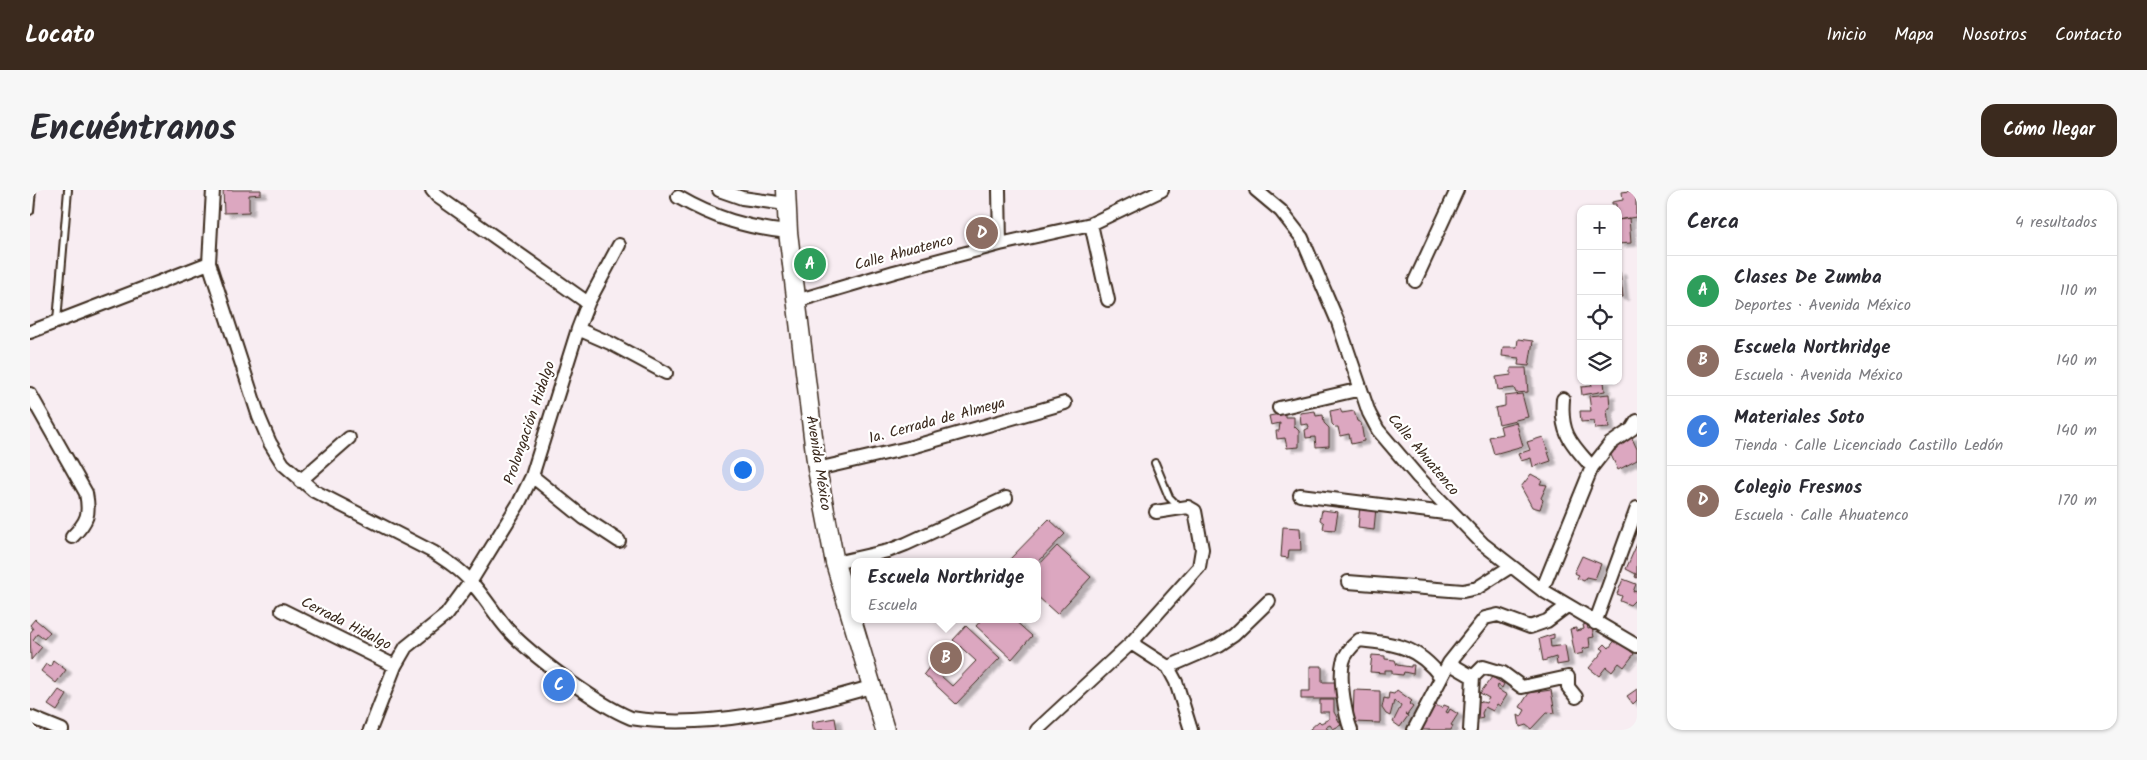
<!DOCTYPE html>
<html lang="es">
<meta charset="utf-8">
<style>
:root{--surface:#fff;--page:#f7f7f7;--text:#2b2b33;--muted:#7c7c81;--line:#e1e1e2;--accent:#3b2a1e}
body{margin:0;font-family:Kalam,sans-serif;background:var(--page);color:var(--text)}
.controls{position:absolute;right:15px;top:15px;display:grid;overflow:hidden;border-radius:10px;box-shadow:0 1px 4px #0004}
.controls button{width:45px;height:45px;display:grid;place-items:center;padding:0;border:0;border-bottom:1px solid var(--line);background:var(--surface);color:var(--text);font:25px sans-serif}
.you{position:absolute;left:712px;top:279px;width:18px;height:18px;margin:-12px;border:4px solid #fff;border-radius:50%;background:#1a73e8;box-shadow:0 0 0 8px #1a73e833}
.badge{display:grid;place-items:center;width:32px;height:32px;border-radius:50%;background:var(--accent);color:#fff;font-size:16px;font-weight:700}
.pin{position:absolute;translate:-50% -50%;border:2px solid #fff;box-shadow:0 1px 5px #0006}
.popup{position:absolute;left:821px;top:368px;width:190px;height:65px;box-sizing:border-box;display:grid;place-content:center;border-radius:10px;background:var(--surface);filter:drop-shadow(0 1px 4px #0005);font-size:16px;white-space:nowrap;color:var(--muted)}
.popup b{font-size:19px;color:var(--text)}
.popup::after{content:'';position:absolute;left:50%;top:100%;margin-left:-10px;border:10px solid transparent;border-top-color:var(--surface)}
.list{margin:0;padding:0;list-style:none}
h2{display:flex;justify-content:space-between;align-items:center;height:65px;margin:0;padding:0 20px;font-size:21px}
h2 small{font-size:16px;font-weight:400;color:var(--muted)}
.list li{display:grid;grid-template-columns:32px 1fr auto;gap:15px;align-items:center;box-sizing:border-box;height:70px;padding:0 20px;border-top:1px solid var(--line)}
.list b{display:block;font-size:19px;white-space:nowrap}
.list p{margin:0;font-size:16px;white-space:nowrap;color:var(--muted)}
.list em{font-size:16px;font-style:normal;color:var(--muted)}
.icon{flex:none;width:28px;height:28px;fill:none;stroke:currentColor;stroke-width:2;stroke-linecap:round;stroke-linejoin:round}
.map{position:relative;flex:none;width:1607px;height:540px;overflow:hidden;border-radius:15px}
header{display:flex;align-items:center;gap:30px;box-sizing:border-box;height:70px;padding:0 25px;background:var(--accent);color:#fff}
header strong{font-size:24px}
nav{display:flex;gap:28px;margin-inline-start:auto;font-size:18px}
.intro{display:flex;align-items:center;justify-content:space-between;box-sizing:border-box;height:120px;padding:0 30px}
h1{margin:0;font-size:35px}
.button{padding:12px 22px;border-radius:15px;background:var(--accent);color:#fff;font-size:18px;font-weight:700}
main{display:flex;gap:30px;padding:0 30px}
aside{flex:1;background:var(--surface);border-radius:15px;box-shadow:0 1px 4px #0004}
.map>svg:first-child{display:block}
</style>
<header>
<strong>Locato</strong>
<nav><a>Inicio</a><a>Mapa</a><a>Nosotros</a><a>Contacto</a></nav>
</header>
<div class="intro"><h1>Encuéntranos</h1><a class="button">Cómo llegar</a></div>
<main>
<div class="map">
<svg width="1607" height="540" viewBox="0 0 1607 540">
<defs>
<filter id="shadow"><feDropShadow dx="5.5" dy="3" stdDeviation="1" flood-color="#0004"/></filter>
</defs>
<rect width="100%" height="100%" fill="#f8edf2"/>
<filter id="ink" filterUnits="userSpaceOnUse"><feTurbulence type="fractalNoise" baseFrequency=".02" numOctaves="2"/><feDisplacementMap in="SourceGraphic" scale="10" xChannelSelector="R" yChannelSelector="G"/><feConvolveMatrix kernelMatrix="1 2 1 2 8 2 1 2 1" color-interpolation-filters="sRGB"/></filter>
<g filter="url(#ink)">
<path fill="#dca7c0" stroke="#3b2a1e" filter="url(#shadow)" d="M193 0H231V4L219 5V22L194 23Z
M1606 0V27L1588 30V19H1584L1586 18V14H1582V12L1593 10 1592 2Z
M1599 28 1601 53 1588 54V30Z
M1588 82H1590L1593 107H1588Z
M1488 149 1503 151 1499 176 1488 175 1489 168 1472 166 1473 157H1487Z
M1481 178H1496L1498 202 1486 203 1484 198 1468 200 1466 187 1481 185Z
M1557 191H1574L1575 201 1552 205 1551 197 1562 196 1561 192Z
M1492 204 1498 227 1469 234 1465 218 1475 216V206Z
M1579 204 1580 218 1577 219 1579 238 1565 239 1564 231 1551 232 1550 221H1561L1559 206Z
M1310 219 1312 223 1324 221 1327 231 1331 233 1334 251 1321 254 1319 244 1310 246 1308 237H1305L1302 234 1300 221Z
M1285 221 1286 226 1293 225 1294 233 1299 238V256L1286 257 1285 247 1276 248 1275 240 1279 238 1278 234 1271 235 1270 223Z
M1255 223V227H1264V236L1269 241V257L1257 258 1255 248 1247 249 1246 241H1249L1250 233 1241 235 1239 226Z
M1486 232 1493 256 1464 264 1459 247 1472 244 1470 236Z
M1601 246 1607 259V270L1588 280 1580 263 1587 259 1585 253Z
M1513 247 1521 271 1503 277 1501 268 1491 271 1488 264 1500 260 1497 252Z
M1501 284 1512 290 1510 294 1517 295 1511 308 1513 310 1510 319 1502 317 1491 297Z
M1330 315 1346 317 1344 340 1328 338Z
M1292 320 1308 322 1305 340 1293 339 1294 333 1290 330Z
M1019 329 1035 344 1007 373 977 372Z
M1253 337 1270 338 1271 360H1259L1258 368 1251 367Z
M1607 354V388L1605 387 1606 384 1596 379Z
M1027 356 1061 387 1027 424 1007 406V377Z
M1552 366 1571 374 1565 389 1556 387 1554 391 1547 388 1549 385 1544 383Z
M1593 389 1606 394 1603 402 1607 401V410H1605L1600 415 1590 411 1592 406 1587 404Z
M5 429 20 442 14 449 7 444 3 450 12 457 1 470 0 443 3 439 0 435Z
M952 429H983L1002 446 982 469 946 436Z
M1557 434 1558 439 1562 438 1564 447 1559 448 1560 457 1552 459 1553 463 1545 465 1540 439 1546 438V441L1554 439 1553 435Z
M936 436 970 468 926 514 894 484 900 476 922 496 946 471 923 450Z
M1524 444V448L1520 449 1521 457 1535 455 1538 473 1527 475 1526 467 1513 471 1509 449Z
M1586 449 1604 464 1594 477 1589 473 1582 482 1576 477 1569 486 1559 478 1574 460 1571 458 1575 454 1579 458Z
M1342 465 1355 466V469L1365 470 1367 475 1381 477V475H1384L1383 484 1374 482 1373 485 1362 484V480H1355V483L1340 482Z
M23 470 36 480 26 493 11 481 16 474 21 476Z
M1280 476H1292V492H1308V509H1271V501H1280Z
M1462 487 1474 494 1472 498 1468 495 1467 499 1477 505 1470 516 1467 514 1463 521 1455 517 1452 523 1453 528 1445 530V510L1456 513 1459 508 1450 503Z
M1607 499V510L1603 514 1597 506Z
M29 500 37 505 27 521 18 515Z
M1324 500 1350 501V533L1323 532Z
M1367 500 1382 511 1379 514 1383 517 1377 525 1375 524 1378 526 1370 537 1363 532 1371 516 1364 511 1360 526 1356 524 1352 518 1354 508 1358 509 1359 503 1364 504Z
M1521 500 1525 523 1517 522 1501 539 1496 535 1490 537 1488 525 1491 527 1495 520 1490 517 1499 503Z
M1290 510H1304V522L1311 535 1303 539 1300 535 1296 537 1298 540H1279L1289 531 1291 533 1299 529V522H1290Z
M1403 514 1412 518 1414 515 1419 517 1416 522 1418 523 1420 519 1428 524 1421 535 1423 536 1421 540H1391Z
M805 528 807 540H783L782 532Z"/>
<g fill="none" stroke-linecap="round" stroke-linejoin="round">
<g stroke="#3b2a1e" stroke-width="10">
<path id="lane" d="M0 21 2 0
M27 131 38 0
M1125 273 1139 307 1149 317"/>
</g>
<g stroke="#3b2a1e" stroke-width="16">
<path id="street" d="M183 0 179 73 229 227 240 253 253 274 284 301 403 362C417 371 431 380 441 392 456 408 466 427 481 443 498 461 519 476 539 491 558 504 579 519 601 528 677 540 770 518 844 496
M402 0 407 6 558 113
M689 0 712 8 756 14
M969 0 970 54
M1226 0 1251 21 1272 48 1308 132 1339 223 1348 240 1388 287 1453 354 1512 400 1607 456
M648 7C684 28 718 38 758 42
M1061 34 1078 110
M1385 91 1427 0
M766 111 864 82 970 54 1061 34 1132 0
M548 139 580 153 636 183
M0 142 179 73
M0 204 56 303C60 324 58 331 42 347
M1533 209C1530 244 1541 253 1562 277
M1249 218 1331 199
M787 279 878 258 1035 213
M502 286 554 328 589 351
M270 291 319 248
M1270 305 1423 324
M805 373 858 361 876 354 976 308
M1318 392 1433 401 1447 398 1480 377
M1512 400 1562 277 1580 254 1602 239 1607 231
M252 420 365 476
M1565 433 1607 318
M1101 453 1138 477 1146 492 1161 540
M1419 473 1443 487 1453 477 1473 483 1492 497 1538 487V497L1546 507
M1138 477 1189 455 1204 445 1239 411
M0 527 32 540
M340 540 365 476 376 457 416 425 441 391 489 313 502 286 548 139 558 113 589 55
M1007 540 1101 453 1169 377 1172 359 1165 321 1158 317 1126 322
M1321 540C1315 525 1309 488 1313 472 1315 463 1322 456 1329 450 1367 454 1387 456 1411 487
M1384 540 1419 473 1455 428 1468 425 1500 437 1517 431 1537 416
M1440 540 1443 487"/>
</g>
<g stroke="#3b2a1e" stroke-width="21">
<path id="secondary" d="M756 0 758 42 787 279 805 373 855 540"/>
</g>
<use href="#lane" stroke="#fff" stroke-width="6"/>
<use href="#street" stroke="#fff" stroke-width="12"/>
<use href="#secondary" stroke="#fff" stroke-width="18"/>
</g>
</g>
<g text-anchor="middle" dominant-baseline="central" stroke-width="4.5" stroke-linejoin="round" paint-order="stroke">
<g font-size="15" fill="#3b2a1e" stroke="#fff">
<text transform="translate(874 63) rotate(-15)">Calle Ahuatenco</text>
<text transform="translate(907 231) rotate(-15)">1a. Cerrada de Almeya</text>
<text transform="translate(500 233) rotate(-71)">Prolongación Hidalgo</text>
<text transform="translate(1393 265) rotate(50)">Calle Ahuatenco</text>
<text transform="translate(788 273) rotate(81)">Avenida México</text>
<text transform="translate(316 434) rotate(27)">Cerrada Hidalgo</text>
</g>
</g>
</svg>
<div class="controls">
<button>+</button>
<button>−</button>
<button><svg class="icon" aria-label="locate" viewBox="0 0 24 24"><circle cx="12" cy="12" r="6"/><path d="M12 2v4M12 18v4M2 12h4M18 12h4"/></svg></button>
<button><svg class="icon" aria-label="layers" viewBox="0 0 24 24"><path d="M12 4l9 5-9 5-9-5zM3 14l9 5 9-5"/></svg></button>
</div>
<div class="you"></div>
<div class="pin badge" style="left:780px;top:74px;background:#2e9e5b">A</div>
<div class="pin badge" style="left:916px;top:468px;background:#8d6e63">B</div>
<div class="popup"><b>Escuela Northridge</b>Escuela</div>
<div class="pin badge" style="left:529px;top:495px;background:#3f7fe0">C</div>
<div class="pin badge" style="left:952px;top:43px;background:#8d6e63">D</div>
</div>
<aside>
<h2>Cerca<small>4 resultados</small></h2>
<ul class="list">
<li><span class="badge" style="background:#2e9e5b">A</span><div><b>Clases De Zumba</b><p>Deportes · Avenida México</p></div><em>110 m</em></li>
<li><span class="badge" style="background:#8d6e63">B</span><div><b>Escuela Northridge</b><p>Escuela · Avenida México</p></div><em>140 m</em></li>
<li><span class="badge" style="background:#3f7fe0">C</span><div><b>Materiales Soto</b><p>Tienda · Calle Licenciado Castillo Ledón</p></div><em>140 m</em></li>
<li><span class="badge" style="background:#8d6e63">D</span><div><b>Colegio Fresnos</b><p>Escuela · Calle Ahuatenco</p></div><em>170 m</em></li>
</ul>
</aside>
</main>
